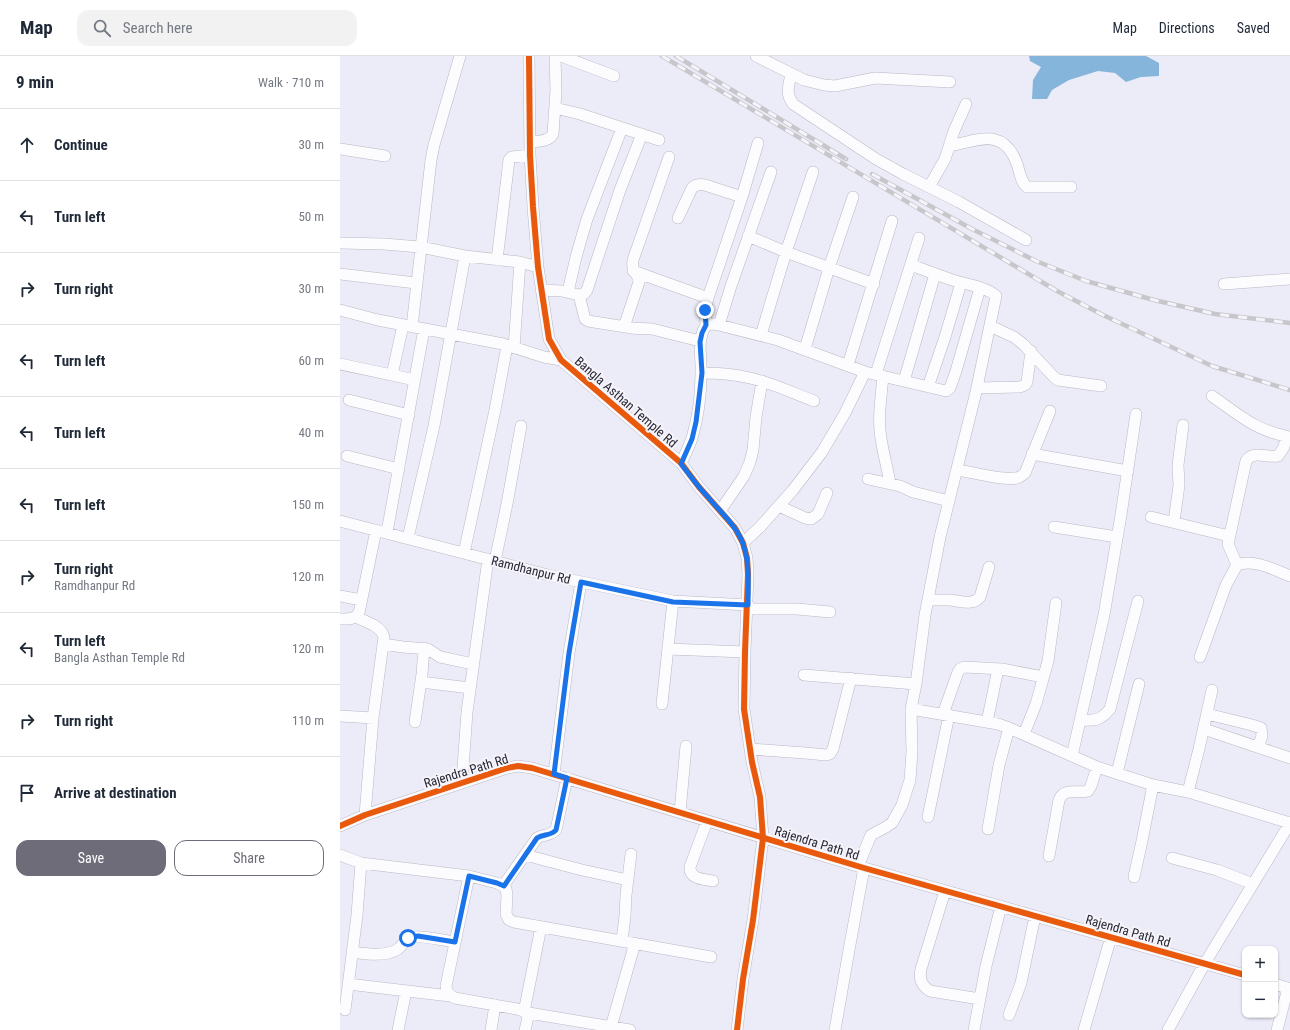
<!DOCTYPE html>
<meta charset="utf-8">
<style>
:root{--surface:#fff;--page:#f2f2f3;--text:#1f2937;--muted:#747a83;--line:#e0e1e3;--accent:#6d6c78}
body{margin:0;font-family:"Roboto Condensed",sans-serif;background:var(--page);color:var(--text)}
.controls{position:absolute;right:12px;bottom:12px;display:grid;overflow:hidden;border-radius:8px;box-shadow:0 1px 3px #0004}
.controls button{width:36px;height:36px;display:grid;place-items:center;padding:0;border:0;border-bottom:1px solid var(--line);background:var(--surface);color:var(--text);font:20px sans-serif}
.stop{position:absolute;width:12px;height:12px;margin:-9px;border:3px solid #1a73e8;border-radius:50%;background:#fff}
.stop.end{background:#1a73e8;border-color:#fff;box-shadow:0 1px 4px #0008}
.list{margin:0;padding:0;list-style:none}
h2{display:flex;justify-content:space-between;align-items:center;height:52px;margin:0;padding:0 16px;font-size:17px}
h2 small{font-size:13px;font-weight:400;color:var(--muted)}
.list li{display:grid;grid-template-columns:26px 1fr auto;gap:12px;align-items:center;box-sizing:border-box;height:72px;padding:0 16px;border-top:1px solid var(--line)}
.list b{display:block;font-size:15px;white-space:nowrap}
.list p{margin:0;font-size:13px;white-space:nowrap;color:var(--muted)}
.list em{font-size:13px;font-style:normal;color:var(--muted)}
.actions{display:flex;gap:8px;padding:12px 16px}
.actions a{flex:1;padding:9px 0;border:1px solid var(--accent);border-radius:12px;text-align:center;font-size:14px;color:var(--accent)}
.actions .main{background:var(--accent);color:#fff}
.icon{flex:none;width:22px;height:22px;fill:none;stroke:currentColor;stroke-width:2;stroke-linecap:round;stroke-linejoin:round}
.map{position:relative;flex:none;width:950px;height:974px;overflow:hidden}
header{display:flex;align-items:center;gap:24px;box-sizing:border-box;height:56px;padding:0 20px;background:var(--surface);border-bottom:1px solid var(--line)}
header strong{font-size:19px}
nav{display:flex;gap:22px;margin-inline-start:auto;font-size:14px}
.search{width:280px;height:36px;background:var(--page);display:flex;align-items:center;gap:10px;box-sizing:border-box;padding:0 14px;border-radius:12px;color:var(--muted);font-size:15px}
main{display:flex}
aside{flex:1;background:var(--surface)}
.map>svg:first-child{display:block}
</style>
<header>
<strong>Map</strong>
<div class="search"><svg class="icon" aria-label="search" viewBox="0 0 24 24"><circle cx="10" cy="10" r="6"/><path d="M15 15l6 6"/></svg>Search here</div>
<nav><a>Map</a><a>Directions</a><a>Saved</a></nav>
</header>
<main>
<aside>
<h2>9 min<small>Walk · 710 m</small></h2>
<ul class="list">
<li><svg class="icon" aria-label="ahead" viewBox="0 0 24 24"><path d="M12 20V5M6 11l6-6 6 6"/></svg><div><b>Continue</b></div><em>30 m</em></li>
<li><svg class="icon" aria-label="left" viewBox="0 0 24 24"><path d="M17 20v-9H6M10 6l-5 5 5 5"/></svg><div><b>Turn left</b></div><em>50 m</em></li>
<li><svg class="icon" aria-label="right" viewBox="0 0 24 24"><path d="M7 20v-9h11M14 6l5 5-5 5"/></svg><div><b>Turn right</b></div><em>30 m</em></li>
<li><svg class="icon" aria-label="left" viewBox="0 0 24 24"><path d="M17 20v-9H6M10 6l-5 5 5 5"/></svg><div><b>Turn left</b></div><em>60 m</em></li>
<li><svg class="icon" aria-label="left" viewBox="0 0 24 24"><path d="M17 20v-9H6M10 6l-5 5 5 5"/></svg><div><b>Turn left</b></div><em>40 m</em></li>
<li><svg class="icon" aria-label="left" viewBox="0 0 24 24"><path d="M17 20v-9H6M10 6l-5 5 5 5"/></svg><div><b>Turn left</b></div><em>150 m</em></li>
<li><svg class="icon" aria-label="right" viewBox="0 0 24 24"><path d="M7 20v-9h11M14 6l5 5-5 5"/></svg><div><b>Turn right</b><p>Ramdhanpur Rd</p></div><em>120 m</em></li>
<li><svg class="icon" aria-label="left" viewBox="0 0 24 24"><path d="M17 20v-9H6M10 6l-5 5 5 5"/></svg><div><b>Turn left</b><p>Bangla Asthan Temple Rd</p></div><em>120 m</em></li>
<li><svg class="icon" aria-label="right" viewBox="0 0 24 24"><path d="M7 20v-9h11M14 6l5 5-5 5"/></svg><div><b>Turn right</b></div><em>110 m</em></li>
<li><svg class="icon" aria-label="arrive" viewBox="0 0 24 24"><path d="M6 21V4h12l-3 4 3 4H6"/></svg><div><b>Arrive at destination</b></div></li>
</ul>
<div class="actions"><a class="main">Save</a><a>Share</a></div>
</aside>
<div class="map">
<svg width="950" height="974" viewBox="0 0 950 974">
<rect width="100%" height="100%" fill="#ecebf8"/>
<path fill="#85b5db" d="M689 0H806L819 7V20L801 21 786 26 775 17 758 15 729 24 712 34 707 43H692L693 24 701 11 690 5Z"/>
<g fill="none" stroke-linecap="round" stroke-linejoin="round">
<g stroke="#b9b8c4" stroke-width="12">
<path id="street" d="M189 0 190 99 193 151 198 211 209 283 221 304 341 407 359 431 395 472 403 487 407 502 408 518 405 596 404 653 412 706 420 741 423 782 413 864 403 923 397 974
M221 0 274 20
M416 0 464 24 484 29 495 30 535 22 610 26
M451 18C449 30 445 37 453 48L536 103 563 118 619 146 686 184
M215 52 240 58 319 84
M190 86C199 85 208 86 213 78L216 35 215 0
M609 90C639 84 664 71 677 108 680 116 680 125 687 131H731
M0 93 45 100
M589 131 605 103 614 75 626 48
M338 162 352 132C356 128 360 128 365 129L402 141
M408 180 446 196 534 228
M0 187 44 188 80 191 125 200 180 206 198 211
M157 204 169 104 172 101 190 99
M293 215 368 242
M0 218 76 227
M884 228 950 223
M201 234 222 235 239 239 244 238 247 234 280 134 302 78
M228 236 236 201 247 163 282 72
M239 239 245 263 248 265 292 272C299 273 305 272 312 273L360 285
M0 254 38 264 163 288 204 301 221 304
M366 269 365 254 368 242 402 141 418 87
M379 269 391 230 431 116
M650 270 674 281 683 288 714 321 718 324 761 330
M72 271 91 104 94 89 120 0
M284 271 299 226C299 216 291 218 293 204L329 101
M421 279 446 196 473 116
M174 292 180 206
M465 293 489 212 513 141
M0 308 75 324
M508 309 552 165
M362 317C378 317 394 318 410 322 432 327 453 337 474 345
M536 318 579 182
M52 319 63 269
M543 320C541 343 537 366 542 388 544 401 548 414 550 428
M564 325 595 218
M588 331 605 281 621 227
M637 332 680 331 685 329 687 326 691 295
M872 340C899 359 916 375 950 381
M9 344 69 359
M692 398 788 415
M7 400 59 413
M341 407C345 399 349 391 352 382 358 362 361 339 361 317 362 299 356 286 366 269L373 268 379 269 438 284 525 316 606 335 610 332 616 315 640 232
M617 414C632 416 663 425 677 422 681 421 682 419 685 417L710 355
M528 423 560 430 573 436 609 445
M439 450 465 462 471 463 478 458 487 437
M380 455 404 420 410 406 413 394 416 361 422 325
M811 461 889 480
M0 465 208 519 333 545 408 549
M834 466 839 429 838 409 843 369
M714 471 777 481
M47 476 84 273
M68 482 94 370 125 200
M403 487 420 471 453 434 482 396 505 357 525 316
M124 497 155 354 167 290
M155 505 167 448 181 370
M897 509 888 488 906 405C913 394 927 402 938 400L944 391 946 381
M0 540 21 544
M588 544C595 544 603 544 610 544 620 545 633 550 640 541L649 511
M407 553H457L490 556
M16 561C26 566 40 569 44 581L33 662 25 759
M0 563C8 563 14 564 19 557L36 474
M43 588 63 591 88 593 100 601 105 602 133 608
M328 593 405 596
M860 601 886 529 897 509C912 502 935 514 950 520
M464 619 576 628
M81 626 130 632
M322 648 333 545
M571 653 658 668 669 672 757 711 813 729 848 736 950 767
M603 658 618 616 620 613 624 611 662 613 703 621
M867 658 912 669 921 672 922 680 918 691
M0 660 33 662
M740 664C754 665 760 665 770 653L798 545
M75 666 82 618 84 592
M647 666 658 613
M864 673 950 702
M684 678 696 648 708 605 716 547
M410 693 465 697 486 699 490 698 493 693 511 622
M732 700 764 559 781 459 796 358
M777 717 799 628
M214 718 229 597 241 526
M122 726 127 656 148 503
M848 736 859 693 872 634
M340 756 346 690
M588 761 609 659
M367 765 350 811C349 823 363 823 373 825
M0 770 25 759 167 712 178 710 192 712 524 812 905 919
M648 773 659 709 669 672
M0 799 21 807 129 820 157 827 163 830 166 833 167 839 166 858 169 864 174 866 371 901
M185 799 242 814 288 824
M709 800 719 744C724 731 738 738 748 735L751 730 757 711
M832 802 877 814 913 828
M518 810 531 779 546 771 552 767 562 749 570 724 572 696 571 653 576 628 585 559 600 481 636 336 656 240C647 231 625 228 612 224 598 219 585 214 571 209
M129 820 106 930C107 937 109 939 115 942L177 953 189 957 290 974
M794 821 802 785 813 729
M163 830 197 782C203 778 211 780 216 774L227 722
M605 835 581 913C579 923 581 929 590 935L640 943
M282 885 285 860 286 839 291 798
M12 896C25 898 47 901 58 893 63 889 65 883 72 881 81 879 105 885 115 886
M8 928 110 940
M935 928 950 933
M5 954 17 859 21 807
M184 956 201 871
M669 959 681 927 695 860
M271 971 295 887
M58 974 66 935
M151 974 155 949
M185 974 189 957
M495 974 509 894 524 812
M634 974 646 910 661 850
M744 974 771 881
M828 974 865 907 950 767
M937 974 948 932"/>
</g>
<use href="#street" stroke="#fcfcfe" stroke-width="11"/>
<g stroke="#c7c6cb" stroke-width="4.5">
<path id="rail" d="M322 0 717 235 763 259 872 310 950 334
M336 0 506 103
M532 118 632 173 696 205 746 225 814 244 875 258 950 267"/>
</g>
<use href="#rail" stroke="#f5f4fb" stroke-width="3" stroke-dasharray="9" stroke-linecap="butt"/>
<g stroke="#f5f4fb" stroke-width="8">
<path id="cycleway" d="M189 0 190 99 193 151 198 211 209 283 221 304 341 407 359 431 395 472 403 487 407 502 408 518 405 596 404 653 412 706 420 741 423 782 413 864 403 923 397 974
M0 770 25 759 167 712 178 710 192 712 524 812 905 919"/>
</g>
<use href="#cycleway" stroke="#e8590c" stroke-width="6"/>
</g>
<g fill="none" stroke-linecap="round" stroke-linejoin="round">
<path stroke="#1a73e8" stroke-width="5" d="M68 882 78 880 115 886 129 820 157 827 164 830 197 782C203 778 211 780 216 774L227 722 214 718 229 597 241 526 333 546 408 549C408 529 410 507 403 488 397 470 380 456 368 441 358 431 350 419 341 408L352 383 356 366 362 317 360 286 362 277 366 269 365 254"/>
</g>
<g text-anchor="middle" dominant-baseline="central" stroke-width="4" stroke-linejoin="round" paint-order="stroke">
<g font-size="13" fill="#282733" stroke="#f5f4fb">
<text transform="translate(286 346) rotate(41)">Bangla Asthan Temple Rd</text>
<text transform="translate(191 514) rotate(14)">Ramdhanpur Rd</text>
<text transform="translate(126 715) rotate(-17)">Rajendra Path Rd</text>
<text transform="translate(477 787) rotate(17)">Rajendra Path Rd</text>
<text transform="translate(788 875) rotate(16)">Rajendra Path Rd</text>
</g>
</g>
</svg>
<div class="controls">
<button>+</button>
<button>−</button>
</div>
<div class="stop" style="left:68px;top:882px"></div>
<div class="stop end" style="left:365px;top:254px"></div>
</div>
</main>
